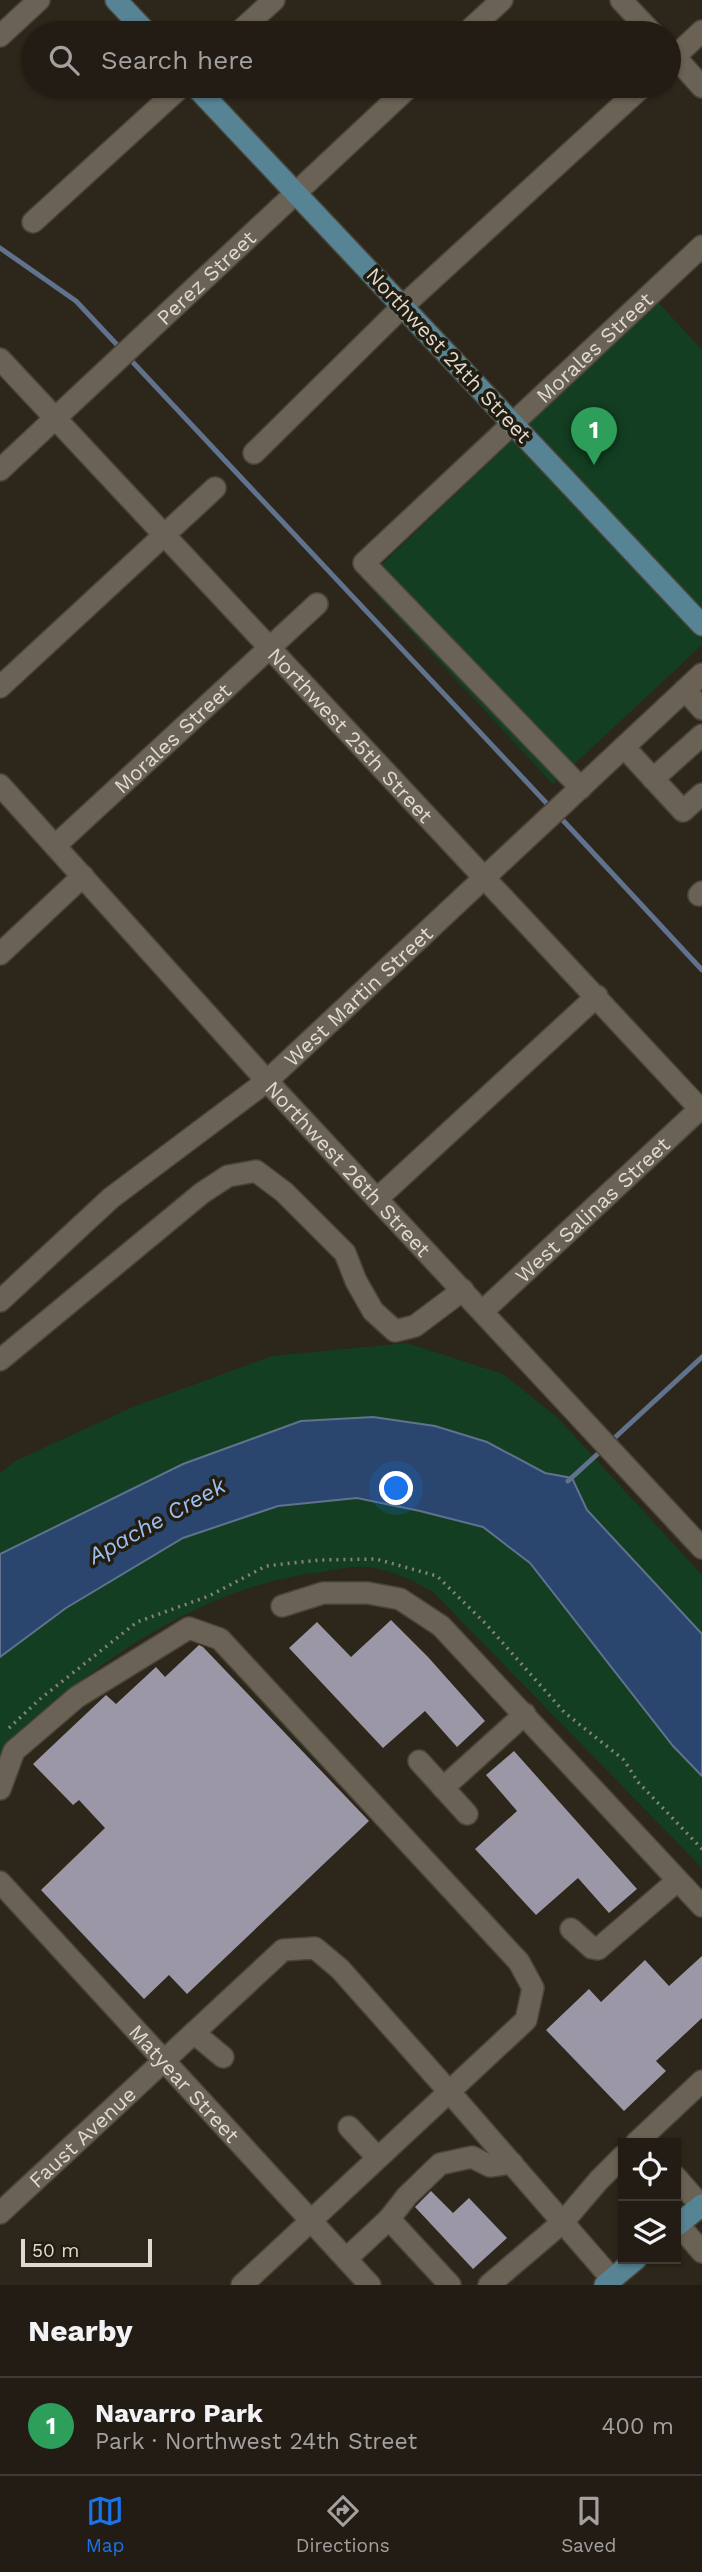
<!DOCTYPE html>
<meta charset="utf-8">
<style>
:root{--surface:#221c14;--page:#2e2922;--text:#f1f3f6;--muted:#a2a1a0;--line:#3f3a34;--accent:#1a73e8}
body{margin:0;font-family:"Work Sans",sans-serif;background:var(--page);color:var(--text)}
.controls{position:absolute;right:21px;bottom:21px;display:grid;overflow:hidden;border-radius:0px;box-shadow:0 2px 5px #0004}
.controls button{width:63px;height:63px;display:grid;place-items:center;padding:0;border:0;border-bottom:2px solid var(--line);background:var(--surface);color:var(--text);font:35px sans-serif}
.scale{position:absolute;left:21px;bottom:18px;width:131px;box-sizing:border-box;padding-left:7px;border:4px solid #dedad2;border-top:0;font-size:19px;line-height:24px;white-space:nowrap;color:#dedad2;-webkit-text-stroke:5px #231d10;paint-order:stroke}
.you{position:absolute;left:397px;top:1489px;width:24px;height:24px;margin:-18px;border:5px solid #fff;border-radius:50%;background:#1a73e8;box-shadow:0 0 0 10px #1a73e833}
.badge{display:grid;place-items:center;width:46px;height:46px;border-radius:50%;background:var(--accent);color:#fff;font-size:23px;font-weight:700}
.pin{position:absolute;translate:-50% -58px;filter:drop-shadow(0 2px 4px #0008)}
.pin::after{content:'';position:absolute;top:37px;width:24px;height:21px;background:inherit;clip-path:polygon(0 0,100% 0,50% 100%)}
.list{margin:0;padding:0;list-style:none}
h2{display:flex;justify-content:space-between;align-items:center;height:91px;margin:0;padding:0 28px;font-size:30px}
h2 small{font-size:23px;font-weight:400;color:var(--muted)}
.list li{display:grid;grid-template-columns:46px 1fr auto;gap:21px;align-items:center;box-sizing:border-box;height:98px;padding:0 28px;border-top:2px solid var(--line)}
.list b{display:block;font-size:26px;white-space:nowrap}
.list p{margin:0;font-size:23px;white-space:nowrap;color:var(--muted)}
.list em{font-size:23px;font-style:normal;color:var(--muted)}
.icon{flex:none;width:38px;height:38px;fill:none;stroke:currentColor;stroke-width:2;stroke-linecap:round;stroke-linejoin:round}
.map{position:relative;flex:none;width:702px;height:2285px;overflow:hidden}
.search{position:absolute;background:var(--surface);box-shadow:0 2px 5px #0004;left:21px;right:21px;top:21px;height:77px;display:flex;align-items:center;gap:18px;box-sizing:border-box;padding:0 24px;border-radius:38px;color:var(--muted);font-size:26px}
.sheet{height:189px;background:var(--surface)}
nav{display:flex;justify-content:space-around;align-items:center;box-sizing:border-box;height:98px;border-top:2px solid var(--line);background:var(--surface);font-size:19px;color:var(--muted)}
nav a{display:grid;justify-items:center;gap:4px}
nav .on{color:var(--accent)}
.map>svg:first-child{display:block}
</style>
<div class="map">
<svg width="702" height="2285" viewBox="0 0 702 2285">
<rect width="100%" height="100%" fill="#2d261a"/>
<path fill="#133e21" d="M658 302 702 350V645L553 784 364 581Z
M407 1343 503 1374 558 1418 702 1575V1868L433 1592C412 1580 389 1568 364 1567 350 1566 335 1570 322 1572 226 1582 130 1639 58 1700 37 1717 19 1737 0 1755V1473L15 1461 133 1407 272 1356Z"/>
<path fill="#2a466f" stroke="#60728d" stroke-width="2" d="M373 1417 435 1426 487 1442 545 1473 572 1478 587 1510 702 1634V1776L673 1746 530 1563 483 1527 420 1511 357 1498 278 1506 183 1538 66 1608 0 1657V1554L183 1464 301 1421Z"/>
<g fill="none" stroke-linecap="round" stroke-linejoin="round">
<path stroke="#60728d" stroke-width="5" d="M0 248 76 301 120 348
M127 356 551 808
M558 815 702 970
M609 1443 702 1357
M568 1481 602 1450"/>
</g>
<path fill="#9c97a6" d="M391 1620 428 1657 485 1721 457 1747 425 1711 383 1748 289 1648 317 1622 351 1657Z
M199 1645 203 1647 369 1821 187 1994 169 1975 144 1999 41 1890 105 1828 79 1800 73 1805 33 1764 106 1695 116 1704 156 1667 165 1677Z
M514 1751 637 1889 609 1913 578 1878 536 1915 475 1849 517 1811 486 1775Z
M702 1956V2018L656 2061 666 2071 624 2111 546 2030 589 1989 601 2002 645 1960 669 1986Z
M431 2191 453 2213 469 2198 507 2238 473 2269 415 2207Z"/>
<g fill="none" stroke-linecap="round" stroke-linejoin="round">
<g stroke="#49443a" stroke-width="24">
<g id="minor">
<path d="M621 0 652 33"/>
<path d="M238 33 274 0"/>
<path d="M466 33 502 0"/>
<path d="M0 36 39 0"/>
<path d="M669 50 702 87"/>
<path d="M669 62 702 31"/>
<path d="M33 222 182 86"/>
<path id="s1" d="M0 359 702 1111"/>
<path d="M254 453 403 306 643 86"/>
<path id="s2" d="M0 470 410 86"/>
<path d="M0 687 215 488"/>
<path d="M685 690 702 709"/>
<path d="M624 747 683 811 702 794"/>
<path d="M653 779 702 735"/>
<path id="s3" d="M0 785 267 1081 702 1548"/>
<path id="s4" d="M581 788 364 563 702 246"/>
<path id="s5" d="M56 845 317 604"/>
<path d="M699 895 702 892"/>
<path d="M0 954 83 876"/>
<path d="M378 1198 597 996"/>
<path id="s6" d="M0 1301 111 1198 267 1081 702 674"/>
<path id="s7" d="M483 1311 702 1107"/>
<path d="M0 1360 202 1193 228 1176 256 1171 284 1192 345 1253 356 1281 373 1311 395 1331 415 1326 463 1290"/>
<path d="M282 1606 323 1593H368L400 1599 441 1626 702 1906"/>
<path d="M419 1761 467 1814"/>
<path d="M443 1788 525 1714"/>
<path d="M0 1789 14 1751 77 1697 189 1628 220 1639 519 1962 533 1988 526 2020 242 2285"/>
<path id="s8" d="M0 1882 370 2285"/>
<path d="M571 1929 592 1948 598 1949 677 1881"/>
<path d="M194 2033 223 2057"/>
<path d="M349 2127 377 2157"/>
<path d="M636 2143 702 2081"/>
<path d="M676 2177 701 2206"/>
<path id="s9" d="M0 2213 283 1950 315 1948 340 1969 453 2096 612 2279"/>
<path d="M389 2219 407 2196 440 2164 472 2157 490 2166 512 2163"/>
<path d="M678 2224 702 2252"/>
<path d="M346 2259 389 2219 450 2285"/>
<path d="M489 2285 564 2221 599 2180 623 2156"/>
</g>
</g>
<g stroke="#49443a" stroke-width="24">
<path id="major" d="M116 0 147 33
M195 86 702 625
M676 2226 702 2205
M605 2285 636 2259"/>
</g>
<path stroke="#888278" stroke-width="3.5" stroke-dasharray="2 5" stroke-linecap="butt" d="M9 1728 40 1699 137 1622 209 1596 266 1566 319 1560 376 1559 437 1576 486 1624 564 1712 624 1760 638 1782 702 1849"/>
<use href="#minor" stroke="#6a6254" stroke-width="21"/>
<use href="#major" stroke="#568494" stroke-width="21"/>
</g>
<g text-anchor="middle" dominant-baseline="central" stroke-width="7" stroke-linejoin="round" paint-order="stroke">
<g font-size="21" fill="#dedad2" stroke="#231d10">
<text stroke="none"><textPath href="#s2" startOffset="282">Perez Street</textPath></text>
<text stroke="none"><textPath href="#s4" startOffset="628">Morales Street</textPath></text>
<text transform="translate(449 355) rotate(47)">Northwest 24th Street</text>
<text stroke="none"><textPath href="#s1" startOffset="514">Northwest 25th Street</textPath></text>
<text stroke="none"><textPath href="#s5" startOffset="158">Morales Street</textPath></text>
<text stroke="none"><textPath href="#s6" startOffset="471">West Martin Street</textPath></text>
<text stroke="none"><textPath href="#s3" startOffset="518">Northwest 26th Street</textPath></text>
<text stroke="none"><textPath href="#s7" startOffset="149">West Salinas Street</textPath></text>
<text stroke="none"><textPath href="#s8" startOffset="273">Matyear Street</textPath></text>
<text stroke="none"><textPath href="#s9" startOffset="112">Faust Avenue</textPath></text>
</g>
<g font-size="23" font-style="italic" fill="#9cc0f5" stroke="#231d10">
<text transform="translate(157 1521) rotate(-29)">Apache Creek</text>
</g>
</g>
</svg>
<div class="controls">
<button><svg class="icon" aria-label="locate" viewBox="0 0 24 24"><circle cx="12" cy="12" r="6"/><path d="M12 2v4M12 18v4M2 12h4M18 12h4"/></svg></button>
<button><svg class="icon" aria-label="layers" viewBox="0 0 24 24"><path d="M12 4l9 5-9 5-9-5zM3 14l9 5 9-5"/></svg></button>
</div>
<div class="scale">50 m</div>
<div class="you"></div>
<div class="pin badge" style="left:594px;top:465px;background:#2e9e5b">1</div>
<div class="search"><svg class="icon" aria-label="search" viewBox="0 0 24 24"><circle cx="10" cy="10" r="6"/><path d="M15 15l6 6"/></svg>Search here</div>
</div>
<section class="sheet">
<h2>Nearby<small></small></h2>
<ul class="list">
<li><span class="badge" style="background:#2e9e5b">1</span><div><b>Navarro Park</b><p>Park · Northwest 24th Street</p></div><em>400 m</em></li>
</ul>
</section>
<nav>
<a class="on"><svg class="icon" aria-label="map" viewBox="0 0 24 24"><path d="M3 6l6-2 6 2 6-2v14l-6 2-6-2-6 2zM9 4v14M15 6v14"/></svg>Map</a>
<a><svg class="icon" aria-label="directions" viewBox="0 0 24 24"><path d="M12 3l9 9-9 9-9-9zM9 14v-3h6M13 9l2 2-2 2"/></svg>Directions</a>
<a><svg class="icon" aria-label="saved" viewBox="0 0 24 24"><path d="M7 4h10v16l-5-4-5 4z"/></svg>Saved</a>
</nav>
